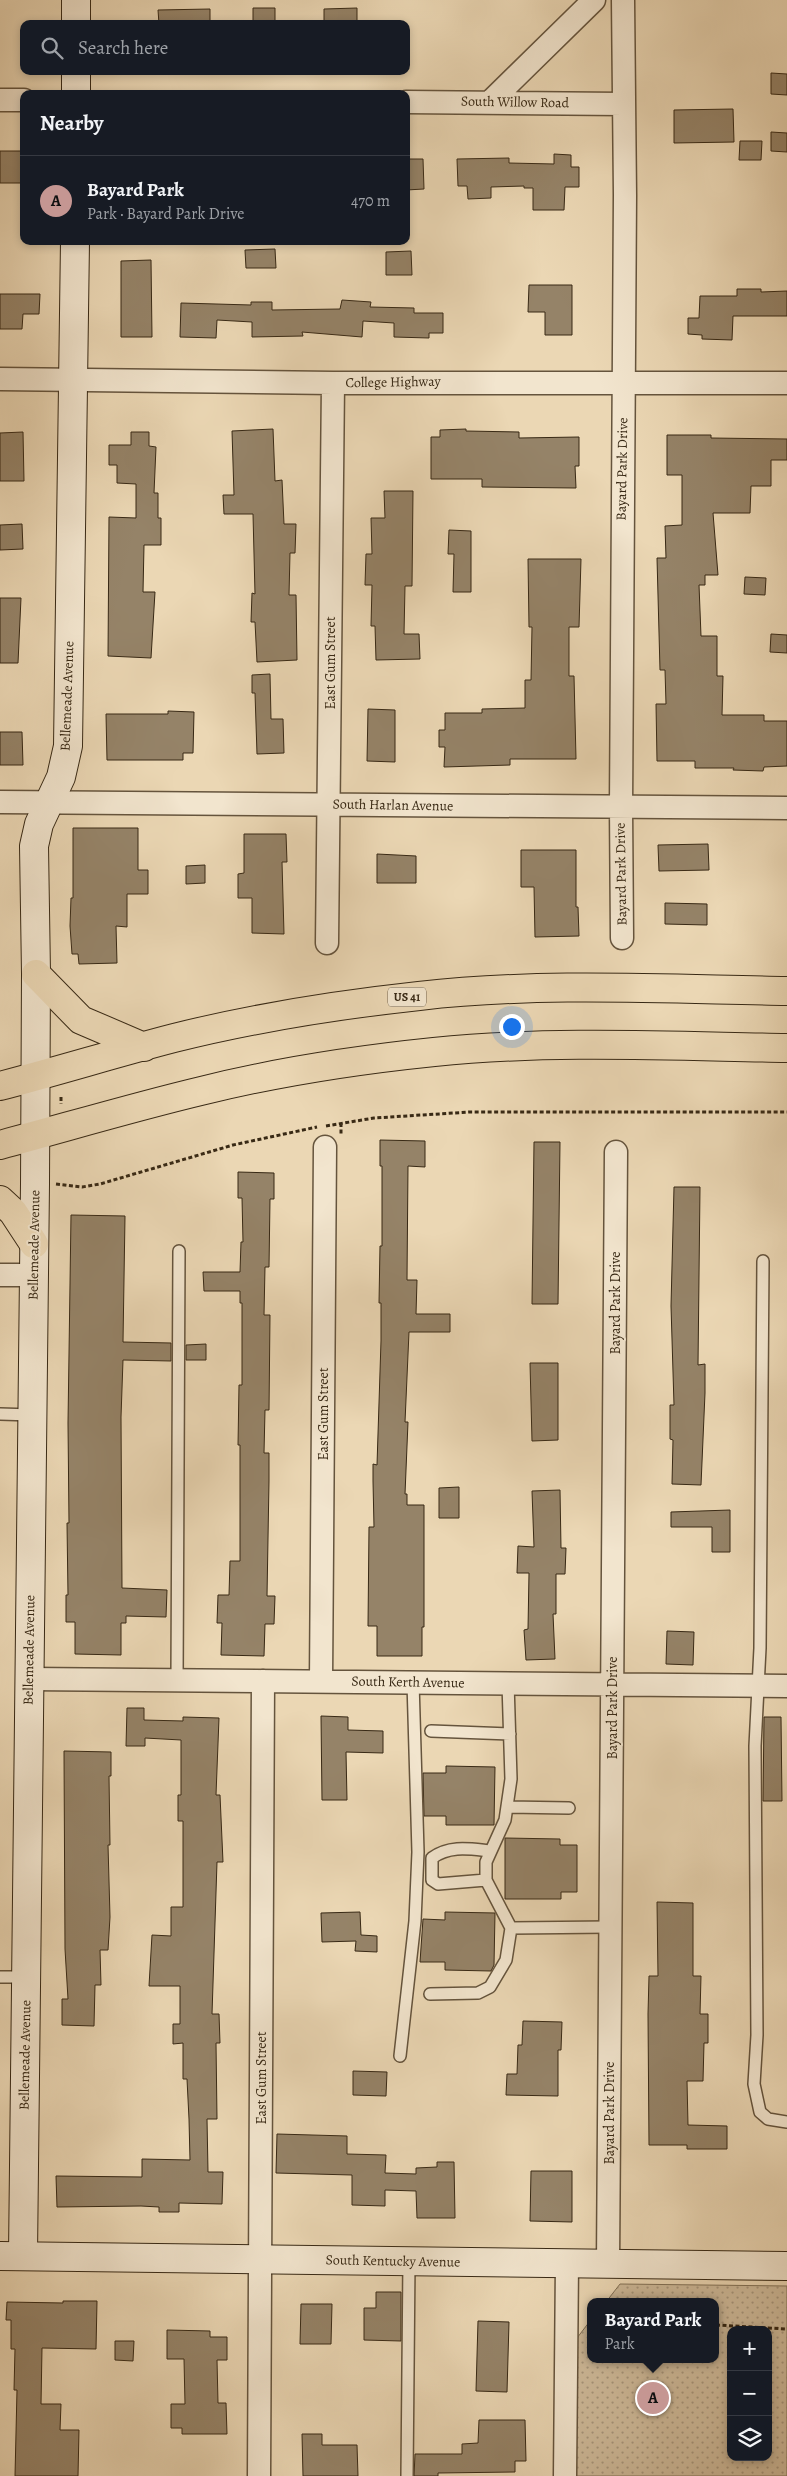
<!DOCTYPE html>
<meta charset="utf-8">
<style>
:root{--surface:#171b24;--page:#242831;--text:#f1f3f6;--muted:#9ea1a6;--line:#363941;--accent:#c59692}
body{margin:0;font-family:Alegreya,serif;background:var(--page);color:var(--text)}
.controls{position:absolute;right:15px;bottom:15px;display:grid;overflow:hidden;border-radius:10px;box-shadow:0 2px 8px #0003}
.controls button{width:45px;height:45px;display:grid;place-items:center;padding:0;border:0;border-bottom:1px solid var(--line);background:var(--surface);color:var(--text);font:25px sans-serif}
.you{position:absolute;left:511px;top:1026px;width:18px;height:18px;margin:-12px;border:4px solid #fff;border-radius:50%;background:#1a73e8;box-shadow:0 0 0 8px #1a73e833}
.badge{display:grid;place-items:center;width:32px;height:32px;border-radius:50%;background:var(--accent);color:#111;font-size:16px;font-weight:700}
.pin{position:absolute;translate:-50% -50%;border:2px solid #fff;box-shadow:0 1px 5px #0006}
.popup{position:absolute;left:587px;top:2298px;width:132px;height:65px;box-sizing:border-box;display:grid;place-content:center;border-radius:10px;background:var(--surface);filter:drop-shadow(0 1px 4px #0005);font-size:16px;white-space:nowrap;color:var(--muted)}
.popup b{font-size:19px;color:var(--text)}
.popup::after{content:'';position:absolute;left:50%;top:100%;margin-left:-10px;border:10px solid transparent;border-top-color:var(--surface)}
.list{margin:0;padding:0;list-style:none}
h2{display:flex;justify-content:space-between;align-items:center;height:65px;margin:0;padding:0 20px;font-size:21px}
h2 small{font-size:16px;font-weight:400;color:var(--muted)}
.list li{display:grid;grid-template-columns:32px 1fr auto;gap:15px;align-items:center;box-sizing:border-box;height:90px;padding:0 20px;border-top:1px solid var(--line)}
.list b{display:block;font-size:19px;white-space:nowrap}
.list p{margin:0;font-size:16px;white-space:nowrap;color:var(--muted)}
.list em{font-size:16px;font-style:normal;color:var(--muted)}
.icon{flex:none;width:28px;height:28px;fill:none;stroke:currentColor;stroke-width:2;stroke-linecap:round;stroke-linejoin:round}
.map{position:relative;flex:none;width:787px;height:2476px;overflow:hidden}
.search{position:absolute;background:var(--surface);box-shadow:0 2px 8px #0003;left:20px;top:20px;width:390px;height:55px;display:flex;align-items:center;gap:12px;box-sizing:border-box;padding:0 18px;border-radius:10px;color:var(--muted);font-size:19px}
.panel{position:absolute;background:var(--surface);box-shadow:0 2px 8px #0003;left:20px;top:90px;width:390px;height:155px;border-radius:10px}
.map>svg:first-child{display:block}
</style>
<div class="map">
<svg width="787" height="2476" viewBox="0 0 787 2476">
<defs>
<pattern id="green-dots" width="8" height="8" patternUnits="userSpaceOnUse" patternTransform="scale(1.25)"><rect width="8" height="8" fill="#cdb999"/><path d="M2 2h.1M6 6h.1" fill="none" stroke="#a7967c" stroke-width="1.8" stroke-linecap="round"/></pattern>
</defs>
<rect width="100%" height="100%" fill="#ebd7b4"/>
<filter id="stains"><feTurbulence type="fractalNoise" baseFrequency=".004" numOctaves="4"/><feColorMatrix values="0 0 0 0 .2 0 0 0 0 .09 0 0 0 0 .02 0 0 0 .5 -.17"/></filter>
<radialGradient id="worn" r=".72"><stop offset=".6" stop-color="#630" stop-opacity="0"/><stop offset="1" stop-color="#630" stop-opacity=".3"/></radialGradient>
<path fill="url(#green-dots)" stroke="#827157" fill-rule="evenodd" d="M620 2284 787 2286V2476H575L577 2338 590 2321V2359H716V2302H606ZM731 2330H768V2457H731Z"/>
<path fill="#958368" stroke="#382915" d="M253 8H275V24H253Z
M357 8V24H324V9Z
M210 9V24H159L158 10Z
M771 73 787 74V95L771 94Z
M733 109 734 142 674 143V110Z
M771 132 787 133V152L771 151Z
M740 141H762L761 160H739Z
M0 151H22V183H0Z
M554 154 571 155V167H579V187H565L564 210H533V188H524V186L491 187V198L468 199 467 186H458L457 159 509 158V163L554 164Z
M406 159H423L424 189 406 190Z
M275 249 276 268H246L245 250Z
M411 251 412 275H386V252Z
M151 260 152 337H121V261Z
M529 285H572V335H545V312H528Z
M737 289H761V292L787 291V316H733L732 340 702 339V335L688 334V318H699L700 296H737Z
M0 294H40L39 314H23L22 329H0Z
M342 300 371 302 370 307 414 308V313H443V333H429V338L394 337V323L363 321 362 337 302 332 303 336 252 337V322L217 320 216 338 180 337 181 303 251 305V302H272V310L340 309Z
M273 429 275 481 282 480 284 524H296L295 553H290L289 595H296L297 660 257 662 255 622H251L252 593 255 594 253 514H224L223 495H234L232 431Z
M466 429V431L519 432V438L579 437V466H575L576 488 482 487V479H431V437H440V430Z
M23 432 24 481H0V433Z
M131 432H149V446L156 447 154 493H158V518H161V545H144L143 592H155L151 658 108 656 109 517 136 518V484L117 483V465H109V445H131Z
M667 435H711V438L787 439V460H771V486H751L750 513H713L718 575H705V585H699L701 636H717V676H723L722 715H764V721H787V766L764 767 763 771 733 770 734 768H695V761H657L656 704H666L665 670H660L657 558H666L665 526 682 525V475H667Z
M384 491H413L412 586H405L404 634H419L420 659 376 660 375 626H371L372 585H365L366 554H372L371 518H385Z
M22 524 23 549 0 550V525Z
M449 530 471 531V592H453L454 554H448Z
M528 559H581L579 627H569V676H574L576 759H510V765L444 767 445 747H439V730H445V713H482V709L525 708V680H531L532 627H529Z
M745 577 766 578 765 595 744 594Z
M0 598H21L18 663H0Z
M771 634 787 635V653L770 652Z
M270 674 271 719H283L284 753 257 754 255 693H252V675Z
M368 709 395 710V762L367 761Z
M168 711 194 712 193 753H183V760H107L106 714H168Z
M0 732H22L23 765H0Z
M73 828H138V870H148V894H127V927L116 926 117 963 79 964 78 954H72L70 926 71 898H73Z
M244 834H286L287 862H282L284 934 252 933V898H238V874L244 873Z
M708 844 709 870 659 871 658 845Z
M521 850H576V907H578L579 936 535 937 534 887H521Z
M377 854 416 856V883H377Z
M205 865V883L186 884V866Z
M665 903 707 904V925L665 924Z
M380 1140 425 1141V1167L408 1166 407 1280H417L416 1314H450V1332H409L405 1422H408L405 1494H407V1505H424V1627H422V1656H377V1626H368L369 1527H374L373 1481V1464L377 1465 381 1341V1303H379L380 1246H382V1166H380Z
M534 1142H560L558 1304H532Z
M238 1172 274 1173V1199H270L269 1267H265L264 1315H270L269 1410H265L264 1453H269V1481L267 1596H275L274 1624H265L264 1656 221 1655 222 1623H217L218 1595H229L230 1561H240V1445H238L239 1385H242V1303H240V1291H204L203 1272H240L241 1242H243L242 1198H238Z
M674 1187H700L698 1365 705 1364V1393L701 1485 672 1484 673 1440 670 1439V1405H674L671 1306Z
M71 1215 125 1216 123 1342 171 1343V1361L123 1360 121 1417 122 1588 167 1590 166 1617 126 1616V1623H121V1655L75 1654V1622H66V1595H68L67 1523H69L68 1423Z
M206 1344V1360H186V1345Z
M530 1363H558V1440L532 1441Z
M459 1487V1518H439V1488Z
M560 1490 561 1548H566L565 1574H556V1614H553L555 1659 526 1660 524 1630 528 1629 529 1573H517L518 1546 534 1547 532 1491Z
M730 1510V1552H712V1527H671V1512Z
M667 1631 694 1632 693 1665 666 1664Z
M127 1708H144V1720L183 1721V1717L219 1718 216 1795H220L223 1862H217L212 2014H219L220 2043H216L217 2119H207L208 2172H223L222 2204 179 2203V2212H159V2207L141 2206 57 2207 56 2176 142 2177V2159L190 2160 189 2119 187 2079H183V2043L173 2044V2024H180V1986H149L152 1935 171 1936V1907H183V1821H178V1795H181V1740L145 1738V1746H126Z
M321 1716 348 1717V1730L383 1731V1753L346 1752 347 1800H322Z
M764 1717H781L782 1801H763Z
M64 1751 111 1752V1776H109L110 1845H108L110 1917 108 1950H100L101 1985H95L94 2026 62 2025V1999H68L65 1949Z
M446 1766 495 1767 494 1825H446V1816H424L423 1773H446Z
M505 1838 560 1839V1845H577V1892H561V1899H505Z
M657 1902 693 1903V1976H701L700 2014H708V2043H704L703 2081H687L688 2125 727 2126V2149H687V2145H649L648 2014 649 1976H658Z
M360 1912 361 1935 377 1936V1952L355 1951 356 1941 322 1942 321 1913Z
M445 1912 495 1913 494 1965 491 1971 445 1970V1962H420L423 1919 445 1920Z
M523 2021 562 2022 561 2050H558V2096L506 2095 507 2074H517L518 2045H522Z
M353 2071 387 2072 386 2096 353 2095Z
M277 2134 347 2136V2154L386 2155 385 2173 416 2174V2168L437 2167V2162H454L455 2218H417L416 2191 385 2190V2206L352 2205V2175L276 2173Z
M531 2171H572V2222L530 2221Z
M376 2292H401V2341L364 2340V2308H376Z
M63 2301H97L96 2349 42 2348 41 2404H61L60 2430H79L78 2476H15L17 2390H14L15 2349H11V2320H6L7 2302 63 2303Z
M301 2304H332L331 2344H300Z
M478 2321 509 2322 507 2392 476 2391Z
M167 2330 210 2331V2337H227V2360H217L218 2403H226L227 2434H182V2428H171V2404H185L184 2359H167Z
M115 2341H134L133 2361 115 2360Z
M479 2420H525L526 2461H515V2472L438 2473V2476H414L415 2454H462V2444L478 2443Z
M302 2434H322V2445H357L358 2476H303Z"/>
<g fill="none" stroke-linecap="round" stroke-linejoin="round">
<g stroke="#65543d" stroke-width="14">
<path id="lane" d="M763 1261 760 1648 755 1746 757 2035 754 2084 760 2112 768 2119 787 2122
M0 1414 32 1415
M177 1680 179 1251
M431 1731 510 1734
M507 1807 569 1808
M486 1880 438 1884 432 1880V1858C450 1845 470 1849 490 1851
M511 1928 610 1927
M0 1977H26
M430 1994 478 1993 490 1987 506 1960 511 1928 486 1880V1862L505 1820 511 1779 508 1683
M400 2056 415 1921 418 1852 413 1682
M407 2476 409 2261"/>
</g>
<g stroke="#65543d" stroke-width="25">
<path id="street" d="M0 100H24
M491 101 594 0
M406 102 623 104
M0 379 333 383H787
M0 802 787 808
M622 938 621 807 625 195 623 0
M327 943 333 383
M0 1275H34
M29 1679 787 1686
M321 1681 325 1147
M608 2264 616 1152
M259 2476 263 1681
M565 2476 567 2263"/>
</g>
<g stroke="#382915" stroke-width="30">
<path id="secondary" d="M76 24V0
M76 94V71
M23 2255 35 1184 36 974 34 846 39 824 61 777 68 746 75 241
M0 2256 787 2266"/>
</g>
<g stroke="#382915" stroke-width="30">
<path id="highway" d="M36 974 81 1020 144 1047
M0 1086C58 1071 116 1053 174 1038 254 1018 336 1005 419 996 541 982 664 989 787 991
M0 1145C67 1127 134 1107 201 1091 277 1072 356 1060 434 1052 552 1040 670 1046 787 1048
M0 1200 13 1212 34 1244"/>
</g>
<path stroke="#382915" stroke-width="3" stroke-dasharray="4 2.5" stroke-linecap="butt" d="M61 1097V1104
M341 1123V1135
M326 1126 374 1118 470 1112H787
M56 1184 82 1187 100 1184 233 1145 317 1127
M716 2325 787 2329"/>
<use href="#lane" stroke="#f2e5ce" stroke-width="11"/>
<use href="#street" stroke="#f2e5ce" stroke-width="22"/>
<use href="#secondary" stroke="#f2e5ce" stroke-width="28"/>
<use href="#highway" stroke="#ebd7b4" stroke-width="28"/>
</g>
<g text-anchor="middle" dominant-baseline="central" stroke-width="4" stroke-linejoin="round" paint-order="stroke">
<rect fill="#f2e5ce" stroke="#70614c" stroke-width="1" x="388" y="987.5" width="38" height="19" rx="4"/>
<g font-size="12" font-weight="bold" fill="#382915">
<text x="407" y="997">US 41</text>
</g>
<g font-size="14" fill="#382915" stroke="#f2e5ce">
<text transform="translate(515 102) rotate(1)">South Willow Road</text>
<text transform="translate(393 382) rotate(-1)">College Highway</text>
<text transform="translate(622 469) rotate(-89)">Bayard Park Drive</text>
<text transform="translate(330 663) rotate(-90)">East Gum Street</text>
<text transform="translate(67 696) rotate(-88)">Bellemeade Avenue</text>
<text transform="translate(393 805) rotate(1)">South Harlan Avenue</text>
<text transform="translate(621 874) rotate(-91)">Bayard Park Drive</text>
<text transform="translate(34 1245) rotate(-89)">Bellemeade Avenue</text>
<text transform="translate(615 1303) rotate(-90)">Bayard Park Drive</text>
<text transform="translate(323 1414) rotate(-90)">East Gum Street</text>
<text transform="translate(29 1650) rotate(-89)">Bellemeade Avenue</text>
<text transform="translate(408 1682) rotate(1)">South Kerth Avenue</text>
<text transform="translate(612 1708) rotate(-90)">Bayard Park Drive</text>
<text transform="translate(25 2055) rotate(-89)">Bellemeade Avenue</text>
<text transform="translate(261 2078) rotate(-90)">East Gum Street</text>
<text transform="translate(609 2113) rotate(-90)">Bayard Park Drive</text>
<text transform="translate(393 2261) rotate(1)">South Kentucky Avenue</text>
</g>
</g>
<rect width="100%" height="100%" filter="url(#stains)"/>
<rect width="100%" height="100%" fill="url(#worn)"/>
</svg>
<div class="controls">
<button>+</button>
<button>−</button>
<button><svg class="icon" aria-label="layers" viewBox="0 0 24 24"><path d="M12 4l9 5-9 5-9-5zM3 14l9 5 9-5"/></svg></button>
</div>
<div class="you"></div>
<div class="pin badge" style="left:653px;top:2398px">A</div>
<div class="popup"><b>Bayard Park</b>Park</div>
<div class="search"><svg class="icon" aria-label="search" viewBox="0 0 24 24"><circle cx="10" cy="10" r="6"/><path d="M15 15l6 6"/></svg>Search here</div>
<section class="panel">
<h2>Nearby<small></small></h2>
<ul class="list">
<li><span class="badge">A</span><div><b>Bayard Park</b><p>Park · Bayard Park Drive</p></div><em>470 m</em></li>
</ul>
</section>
</div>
